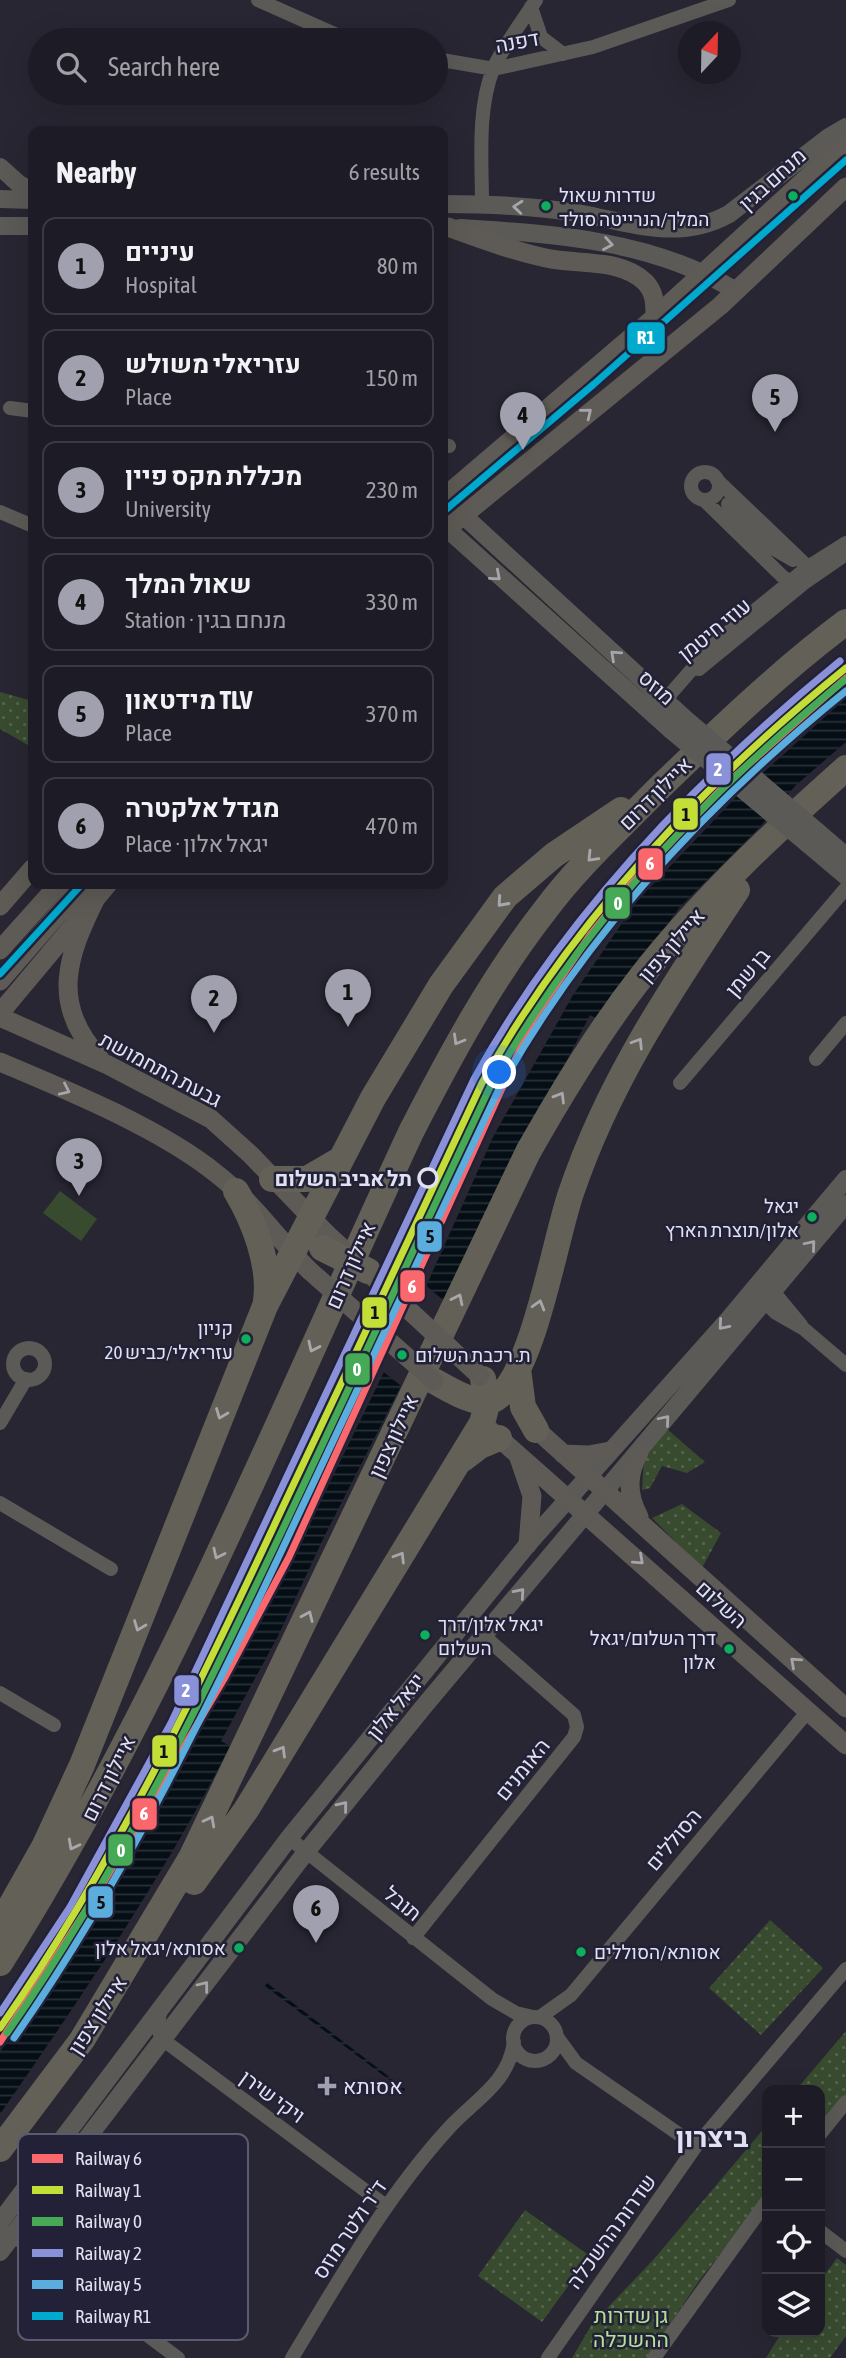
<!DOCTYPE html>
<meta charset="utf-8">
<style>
:root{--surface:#1d1c26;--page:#2a2932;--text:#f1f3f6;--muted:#a0a1a7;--line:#3b3a43;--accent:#a0a0ae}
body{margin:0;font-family:"Asap Condensed",Heebo,sans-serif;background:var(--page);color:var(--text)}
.controls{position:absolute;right:21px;bottom:21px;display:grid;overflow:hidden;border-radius:14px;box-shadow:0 7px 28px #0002}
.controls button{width:63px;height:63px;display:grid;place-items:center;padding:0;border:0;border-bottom:2px solid var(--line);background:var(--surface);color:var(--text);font:35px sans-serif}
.compass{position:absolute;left:678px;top:21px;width:63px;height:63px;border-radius:50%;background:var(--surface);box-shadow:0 7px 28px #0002;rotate:22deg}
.you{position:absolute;left:500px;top:1073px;width:24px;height:24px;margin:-18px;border:5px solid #fff;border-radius:50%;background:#1a73e8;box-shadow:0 0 0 10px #1a73e833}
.badge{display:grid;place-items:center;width:46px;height:46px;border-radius:50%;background:var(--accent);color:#111;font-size:23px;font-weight:700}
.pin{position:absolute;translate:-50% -58px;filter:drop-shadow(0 2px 4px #0008)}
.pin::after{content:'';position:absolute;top:37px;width:24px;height:21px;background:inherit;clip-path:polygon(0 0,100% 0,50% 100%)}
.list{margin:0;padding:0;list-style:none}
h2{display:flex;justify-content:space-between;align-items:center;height:91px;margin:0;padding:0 28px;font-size:30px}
h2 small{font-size:23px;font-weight:400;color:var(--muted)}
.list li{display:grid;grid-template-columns:46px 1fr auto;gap:21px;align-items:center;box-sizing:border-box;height:98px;margin:0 14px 14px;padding:0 14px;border:2px solid var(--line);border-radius:14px}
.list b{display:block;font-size:26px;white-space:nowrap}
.list p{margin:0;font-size:23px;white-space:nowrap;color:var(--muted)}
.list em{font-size:23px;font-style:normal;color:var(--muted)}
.icon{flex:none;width:38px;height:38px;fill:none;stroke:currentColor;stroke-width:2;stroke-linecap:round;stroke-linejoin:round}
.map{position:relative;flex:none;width:846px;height:2358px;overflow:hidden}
.search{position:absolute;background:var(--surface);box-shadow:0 7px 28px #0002;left:28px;top:28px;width:420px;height:77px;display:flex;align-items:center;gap:18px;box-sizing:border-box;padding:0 24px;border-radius:38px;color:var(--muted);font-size:26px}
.panel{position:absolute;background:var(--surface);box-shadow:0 7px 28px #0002;left:28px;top:126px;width:420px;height:763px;border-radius:14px}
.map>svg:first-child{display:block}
</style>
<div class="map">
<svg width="846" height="2358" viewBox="0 0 846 2358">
<defs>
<pattern id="green-dots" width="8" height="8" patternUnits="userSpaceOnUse" patternTransform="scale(1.75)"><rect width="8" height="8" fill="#384b2f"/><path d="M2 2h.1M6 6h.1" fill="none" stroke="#54654e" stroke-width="1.8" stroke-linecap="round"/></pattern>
<pattern id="water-rules" width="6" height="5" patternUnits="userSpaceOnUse" patternTransform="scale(1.75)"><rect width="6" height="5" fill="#040e14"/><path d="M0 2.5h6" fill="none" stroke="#283137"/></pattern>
</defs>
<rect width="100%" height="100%" fill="#272632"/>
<path fill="url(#green-dots)" d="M0 692 33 701V748L0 729Z
M667 1429 705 1462 687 1473 662 1466 650 1488 642 1490 644 1457Z
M682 1504 721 1533 702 1568 652 1518Z
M770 1920 823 1968 761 2035 709 1988Z
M846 2031V2095L820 2127V2090H796Z
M767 2125V2194L699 2281 647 2358H572L592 2324 654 2259Z
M525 2210 590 2256 542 2322 478 2276Z
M837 2258 846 2265V2336L830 2358H766L782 2332H820V2281Z"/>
<path fill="#384b2f" d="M60 1191 97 1219 81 1241 43 1213Z"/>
<path fill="url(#water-rules)" d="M846 698V742L796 785 758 829 679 908 600 1020 590 1015 323 1539 278 1636 221 1741 230 1746C165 1875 82 1996 0 2114V2052L116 1874 184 1759 291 1562 428 1282 493 1137 573 995 637 901 735 798Z
M267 1983 405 2089 404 2091 265 1986Z"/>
<path fill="#272632" d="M423 1283 449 1305 405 1389 381 1370Z"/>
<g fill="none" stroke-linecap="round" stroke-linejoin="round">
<path stroke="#5c5a57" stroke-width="14" d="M258 0 348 40
M531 7 541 37 563 54
M436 59 494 69 593 47 729 0
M482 204C482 160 477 111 493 69 503 46 522 22 536 0
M10 408 33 411
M443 445 449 446
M691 486a14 14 0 1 1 28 0a14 14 0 1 1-28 0Z
M717 480 808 567
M704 500 784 578 796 583
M728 504 774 549 793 560
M0 512 33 526
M699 669 804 583 846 554
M659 707 714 644 808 567 846 543
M816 1059 846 1023
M680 1083 846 888
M772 1290 801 1325
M757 1294 776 1313 804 1329 846 1365
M13 1364a16 16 0 1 1 32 0a16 16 0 1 1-32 0Z
M0 1423 26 1379
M0 1503 111 1569
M0 1693 54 1725
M289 1838 492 1999 516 2013 533 2017
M413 1938 574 1737 577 1727 574 1715 484 1636
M160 2010 158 2029 162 2039 386 2206
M513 2039a22 22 0 1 1 44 0a22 22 0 1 1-44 0Z
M540 2017 571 1995 808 1711
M557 2037 576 2063 696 2146
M820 2134 846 2102
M820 2231 846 2251
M0 2232 8 2233 24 2243 178 2358
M292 2358C339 2280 386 2197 448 2129 474 2100 508 2084 514 2042
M548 2358 696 2146 846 1969
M654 2358 767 2201"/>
<path stroke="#5c5a57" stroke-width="18" d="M0 167 19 184 33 191
M0 199 33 200
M443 204C489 204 537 206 583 214 634 224 680 241 729 214L829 137 846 127
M0 226H33
M460 228C555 234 653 240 736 291
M464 516 682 716
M443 525 671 730
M818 832 846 856
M808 844 846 876
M0 2222 289 1838 528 1544 728 1320 846 1179
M0 2252 306 1852 425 1705 846 1204"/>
<path stroke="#5e5a55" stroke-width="19" d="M448 227C481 239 513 251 546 258 577 265 621 258 645 282 655 292 655 304 655 317
M443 498 655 317 846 142
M443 532 720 306 846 187
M96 898C67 956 50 1004 99 1057
M0 906 33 868
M0 950 59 884
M0 981 84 884
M0 1013 108 884
M0 1017 108 1065 211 1119 251 1155 328 1235
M0 1062C67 1090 162 1129 218 1175 253 1202 279 1241 310 1271
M527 1421 846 1708
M490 1430 846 1745
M563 1454 589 1455 610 1451
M519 1458 532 1496 528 1544
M639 1517C627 1494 627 1475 639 1452"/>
<path stroke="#636057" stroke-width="26" d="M272 1179H307L338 1161
M236 1191C254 1221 271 1265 266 1301
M518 1369 523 1407 536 1430
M434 1381C449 1389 482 1411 498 1397 534 1369 555 1239 571 1193 609 1080 672 988 737 890
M463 1459 480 1446 499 1438
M194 1882 246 1810 482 1423 488 1401 483 1379
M0 1925 45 1845 82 1765 265 1306 373 1098 441 985 505 897 554 855 621 810
M0 1963C165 1701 281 1412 411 1132 451 1054 492 978 546 909 578 866 618 830 655 792 716 733 778 673 846 622
M0 2149 82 2040 191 1858 528 1152C562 1092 598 1032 641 977 700 901 774 832 846 768"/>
<path stroke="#5c5a57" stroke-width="18" d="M682 716 818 832
M671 730 808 844"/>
<path stroke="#5e5a55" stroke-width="19" d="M328 1235 480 1376
M310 1271 434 1381"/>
<path stroke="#636057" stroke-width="26" d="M322 1248 368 1271"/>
<g stroke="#222137" stroke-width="12">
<path id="rail-1" d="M0 2042 98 1892 224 1679 289 1557 534 1018 590 935 632 883 725 785 846 678"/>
</g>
<g stroke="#222137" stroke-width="12">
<path id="rail-2" d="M0 2028C113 1866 197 1691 280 1513 348 1370 415 1226 482 1083 572 921 703 784 846 668"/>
</g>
<g stroke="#222137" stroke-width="12">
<path id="rail-3" d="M7 2033C120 1871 204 1696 288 1518 355 1374 422 1230 490 1087 578 929 706 793 846 679"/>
</g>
<g stroke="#222137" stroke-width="12">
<path id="rail-4" d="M0 2013 70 1907 171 1723 474 1079C564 916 697 778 840 661"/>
</g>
<g stroke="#222137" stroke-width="12">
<path id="rail-5" d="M14 2038C127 1876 212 1700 295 1522 363 1378 430 1235 498 1091 584 936 709 802 846 691"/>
</g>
<g stroke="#222137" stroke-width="12">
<path id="rail-6" d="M443 512 594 384 846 160
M0 974 82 884"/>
</g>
<use href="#rail-1" stroke="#fa676d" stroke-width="7"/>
<use href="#rail-2" stroke="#c3df37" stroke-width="7"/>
<use href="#rail-3" stroke="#45a955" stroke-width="7"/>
<use href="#rail-4" stroke="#8991d9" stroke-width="7"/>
<use href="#rail-5" stroke="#5aaddd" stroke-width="7"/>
<use href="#rail-6" stroke="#00a9ce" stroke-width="7"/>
</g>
<defs><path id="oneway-chevron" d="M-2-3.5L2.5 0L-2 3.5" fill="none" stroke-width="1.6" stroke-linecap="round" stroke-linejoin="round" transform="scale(1.75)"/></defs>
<g stroke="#a5a5ac">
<use href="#oneway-chevron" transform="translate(518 207) rotate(-175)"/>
<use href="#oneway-chevron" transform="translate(608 244) rotate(10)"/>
<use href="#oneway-chevron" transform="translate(496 576) rotate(41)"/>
<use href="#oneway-chevron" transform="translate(615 655) rotate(-138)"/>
<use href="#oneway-chevron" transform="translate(811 1245) rotate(-50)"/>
<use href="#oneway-chevron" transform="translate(723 1325) rotate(131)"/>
<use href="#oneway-chevron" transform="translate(665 1420) rotate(-50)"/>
<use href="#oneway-chevron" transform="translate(520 1593) rotate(-49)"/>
<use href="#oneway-chevron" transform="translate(343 1806) rotate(-51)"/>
<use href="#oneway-chevron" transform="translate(204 1986) rotate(-52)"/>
</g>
<g stroke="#a6a5ab">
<use href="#oneway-chevron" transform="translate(587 413) rotate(-39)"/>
<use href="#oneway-chevron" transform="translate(65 1090) rotate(25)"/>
<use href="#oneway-chevron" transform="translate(639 1560) rotate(42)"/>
<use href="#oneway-chevron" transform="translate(795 1662) rotate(-138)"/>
</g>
<g stroke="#a8a8ac">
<use href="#oneway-chevron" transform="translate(592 857) rotate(134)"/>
<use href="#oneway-chevron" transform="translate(502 902) rotate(132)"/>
<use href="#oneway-chevron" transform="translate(458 1040) rotate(120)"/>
<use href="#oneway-chevron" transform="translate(638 1043) rotate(-58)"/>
<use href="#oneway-chevron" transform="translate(560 1097) rotate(-59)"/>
<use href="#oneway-chevron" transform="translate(458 1299) rotate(-64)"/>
<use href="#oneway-chevron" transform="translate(539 1305) rotate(-74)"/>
<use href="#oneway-chevron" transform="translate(313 1347) rotate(115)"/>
<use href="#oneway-chevron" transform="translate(221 1414) rotate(111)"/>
<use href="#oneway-chevron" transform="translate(218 1554) rotate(115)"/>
<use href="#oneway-chevron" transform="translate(400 1557) rotate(-58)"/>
<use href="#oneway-chevron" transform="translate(308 1616) rotate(-66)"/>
<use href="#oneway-chevron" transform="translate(139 1626) rotate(111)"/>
<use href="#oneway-chevron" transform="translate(281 1751) rotate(-59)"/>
<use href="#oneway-chevron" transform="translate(210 1821) rotate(-62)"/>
<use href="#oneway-chevron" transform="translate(73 1845) rotate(118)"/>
</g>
<g fill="#0daf5c" stroke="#222137" stroke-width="2.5">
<circle cx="793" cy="196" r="6"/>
<circle cx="546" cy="206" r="6"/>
<circle cx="812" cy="1217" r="6"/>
<circle cx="246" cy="1339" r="6"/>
<circle cx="402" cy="1355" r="6"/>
<circle cx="425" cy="1635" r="6"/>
<circle cx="729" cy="1649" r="6"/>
<circle cx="239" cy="1948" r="6"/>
<circle cx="581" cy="1952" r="6"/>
</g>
<circle fill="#222137" stroke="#e1e2f1" stroke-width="3.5" cx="428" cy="1178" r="9"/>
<path fill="#a0a0ae" stroke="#222137" stroke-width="2.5" d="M323.5 2075.5h7v7h7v7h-7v7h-7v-7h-7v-7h7z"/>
<g text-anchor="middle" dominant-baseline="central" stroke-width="5" stroke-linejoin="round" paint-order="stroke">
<g font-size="19" fill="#e1e2f1" stroke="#222137" text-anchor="start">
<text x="559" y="195">שדרות שאול<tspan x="559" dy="24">המלך/הנרייטה סולד</tspan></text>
<text x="799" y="1206" text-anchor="end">יגאל<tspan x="799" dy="24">אלון/תוצרת הארץ</tspan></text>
<text x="233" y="1328" text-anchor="end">קניון<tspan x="233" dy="24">עזריאלי/כביש 20</tspan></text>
<text x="415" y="1355">ת. רכבת השלום</text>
<text x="438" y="1624">יגאל אלון/דרך<tspan x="438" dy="24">השלום</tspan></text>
<text x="716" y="1638" text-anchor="end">דרך השלום/יגאל<tspan x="716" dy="24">אלון</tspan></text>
<text x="226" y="1948" text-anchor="end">אסותא/יגאל אלון</text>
<text x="594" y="1952">אסותא/הסוללים</text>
</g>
<g font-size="21" fill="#e1e2f1" stroke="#222137">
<text transform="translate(517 41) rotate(-10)">דפנה</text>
<text transform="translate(772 179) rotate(-42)">מנחם בגין</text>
<text transform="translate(714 629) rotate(-39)">עוזי חיטמן</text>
<text transform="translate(657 687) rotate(42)">מוזס</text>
<text transform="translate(655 793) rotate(-45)">איילון דרום</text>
<text transform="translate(671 945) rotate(-49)">איילון צפון</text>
<text transform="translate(747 972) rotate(-50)">בן שמן</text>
<text transform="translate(161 1069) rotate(28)">גבעת התחמושת</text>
<text transform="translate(350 1265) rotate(-66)">איילון דרום</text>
<text transform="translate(393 1436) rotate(-65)">איילון צפון</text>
<text transform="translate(722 1604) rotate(42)">השלום</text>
<text transform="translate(395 1706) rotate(-51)">יגאל אלון</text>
<text transform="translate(522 1769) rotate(-51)">האומנים</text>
<text transform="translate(108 1778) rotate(-63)">איילון דרום</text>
<text transform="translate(673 1839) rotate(-50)">הסוללים</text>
<text transform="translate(403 1903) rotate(39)">תובל</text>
<text transform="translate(97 2015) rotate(-57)">איילון צפון</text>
<text transform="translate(273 2096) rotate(36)">ויקי שירן</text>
<text transform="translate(349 2229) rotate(-56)">ד"ר ולטר מוזס</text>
<text transform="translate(611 2231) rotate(-54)">שדרות ההשכלה</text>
</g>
<g font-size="21" font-weight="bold" fill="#e1e2f1" stroke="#222137" text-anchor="end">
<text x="412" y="1178">תל אביב השלום</text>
</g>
<g font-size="21" fill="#e1e2f1" stroke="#222137" text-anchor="start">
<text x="343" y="2086">אסותא</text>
</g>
<g font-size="21" fill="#b4e19a" stroke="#222137">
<text x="631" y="2315">גן שדרות<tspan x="631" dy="24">ההשכלה</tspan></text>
</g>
<g font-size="28" font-weight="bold" fill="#e1e2f1" stroke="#222137">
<text x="712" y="2137">ביצרון</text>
</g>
</g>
<rect x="18" y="2134" width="230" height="206" rx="10" fill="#222137" stroke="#5b5b6f" stroke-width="2"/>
<rect x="32" y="2154" width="31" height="9" fill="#fa676d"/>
<rect x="32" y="2186" width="31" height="8" fill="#c3df37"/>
<rect x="32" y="2217" width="31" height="9" fill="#45a955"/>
<rect x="32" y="2249" width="31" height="8" fill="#8991d9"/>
<rect x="32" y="2280" width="31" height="9" fill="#5aaddd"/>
<rect x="32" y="2312" width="31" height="8" fill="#00a9ce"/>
<g font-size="19" fill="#e1e2f1">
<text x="75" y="2165">Railway 6</text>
<text x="75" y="2197">Railway 1</text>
<text x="75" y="2228">Railway 0</text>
<text x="75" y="2260">Railway 2</text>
<text x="75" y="2291">Railway 5</text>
<text x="75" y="2323">Railway R1</text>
</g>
<g stroke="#222137" stroke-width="2.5">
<rect x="626" y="321" width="40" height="34" rx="7" fill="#00a9ce"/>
<rect x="705" y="752" width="27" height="34" rx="7" fill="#8991d9"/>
<rect x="672" y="797" width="27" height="34" rx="7" fill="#c3df37"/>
<rect x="637" y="847" width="27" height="34" rx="7" fill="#fa676d"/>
<rect x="604" y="886" width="27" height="34" rx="7" fill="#45a955"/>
<rect x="416" y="1220" width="27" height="33" rx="7" fill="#5aaddd"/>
<rect x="399" y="1269" width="27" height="34" rx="7" fill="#fa676d"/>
<rect x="361" y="1296" width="27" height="33" rx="7" fill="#c3df37"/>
<rect x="344" y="1352" width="27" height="34" rx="7" fill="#45a955"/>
<rect x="173" y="1674" width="27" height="33" rx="7" fill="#8991d9"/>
<rect x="151" y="1734" width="27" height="34" rx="7" fill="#c3df37"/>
<rect x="131" y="1797" width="27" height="34" rx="7" fill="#fa676d"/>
<rect x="107" y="1833" width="27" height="34" rx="7" fill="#45a955"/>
<rect x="87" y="1885" width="27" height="34" rx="7" fill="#5aaddd"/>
</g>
<g font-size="19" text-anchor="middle" font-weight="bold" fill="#fff">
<text x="646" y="344">R1</text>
<text x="718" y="776">2</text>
<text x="650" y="870">6</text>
<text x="618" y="910">0</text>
<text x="412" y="1293">6</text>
<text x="357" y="1376">0</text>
<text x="186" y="1697">2</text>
<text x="144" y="1820">6</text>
<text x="121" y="1857">0</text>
</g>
<g font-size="19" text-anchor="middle" font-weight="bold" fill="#111">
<text x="686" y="821">1</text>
<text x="430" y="1243">5</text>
<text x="375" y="1319">1</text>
<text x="164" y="1758">1</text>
<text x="101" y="1909">5</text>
</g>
</svg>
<div class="controls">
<button>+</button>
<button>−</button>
<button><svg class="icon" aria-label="locate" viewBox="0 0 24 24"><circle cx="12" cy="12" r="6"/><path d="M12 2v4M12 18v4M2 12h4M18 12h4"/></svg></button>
<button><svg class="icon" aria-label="layers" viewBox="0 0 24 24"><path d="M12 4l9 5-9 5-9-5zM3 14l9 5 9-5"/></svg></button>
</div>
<svg class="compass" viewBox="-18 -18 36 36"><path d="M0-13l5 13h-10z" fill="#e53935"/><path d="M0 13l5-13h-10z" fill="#a0a1a7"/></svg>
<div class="you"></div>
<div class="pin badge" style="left:348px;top:1027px">1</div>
<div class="pin badge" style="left:214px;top:1033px">2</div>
<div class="pin badge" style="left:79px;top:1196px">3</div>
<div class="pin badge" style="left:523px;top:450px">4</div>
<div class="pin badge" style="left:775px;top:432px">5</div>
<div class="pin badge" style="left:316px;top:1943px">6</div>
<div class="search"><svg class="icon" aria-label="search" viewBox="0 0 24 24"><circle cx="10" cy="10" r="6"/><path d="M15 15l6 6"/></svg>Search here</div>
<section class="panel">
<h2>Nearby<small>6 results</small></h2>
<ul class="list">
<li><span class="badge">1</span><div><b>עיניים</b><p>Hospital</p></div><em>80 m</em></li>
<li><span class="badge">2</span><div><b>עזריאלי משולש</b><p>Place</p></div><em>150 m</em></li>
<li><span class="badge">3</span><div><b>מכללת מקס פיין</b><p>University</p></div><em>230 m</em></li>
<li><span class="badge">4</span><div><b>שאול המלך</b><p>Station · מנחם בגין</p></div><em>330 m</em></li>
<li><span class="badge">5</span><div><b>מידטאון TLV</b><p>Place</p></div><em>370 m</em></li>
<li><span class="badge">6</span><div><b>מגדל אלקטרה</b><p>Place · יגאל אלון</p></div><em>470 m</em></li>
</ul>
</section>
</div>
